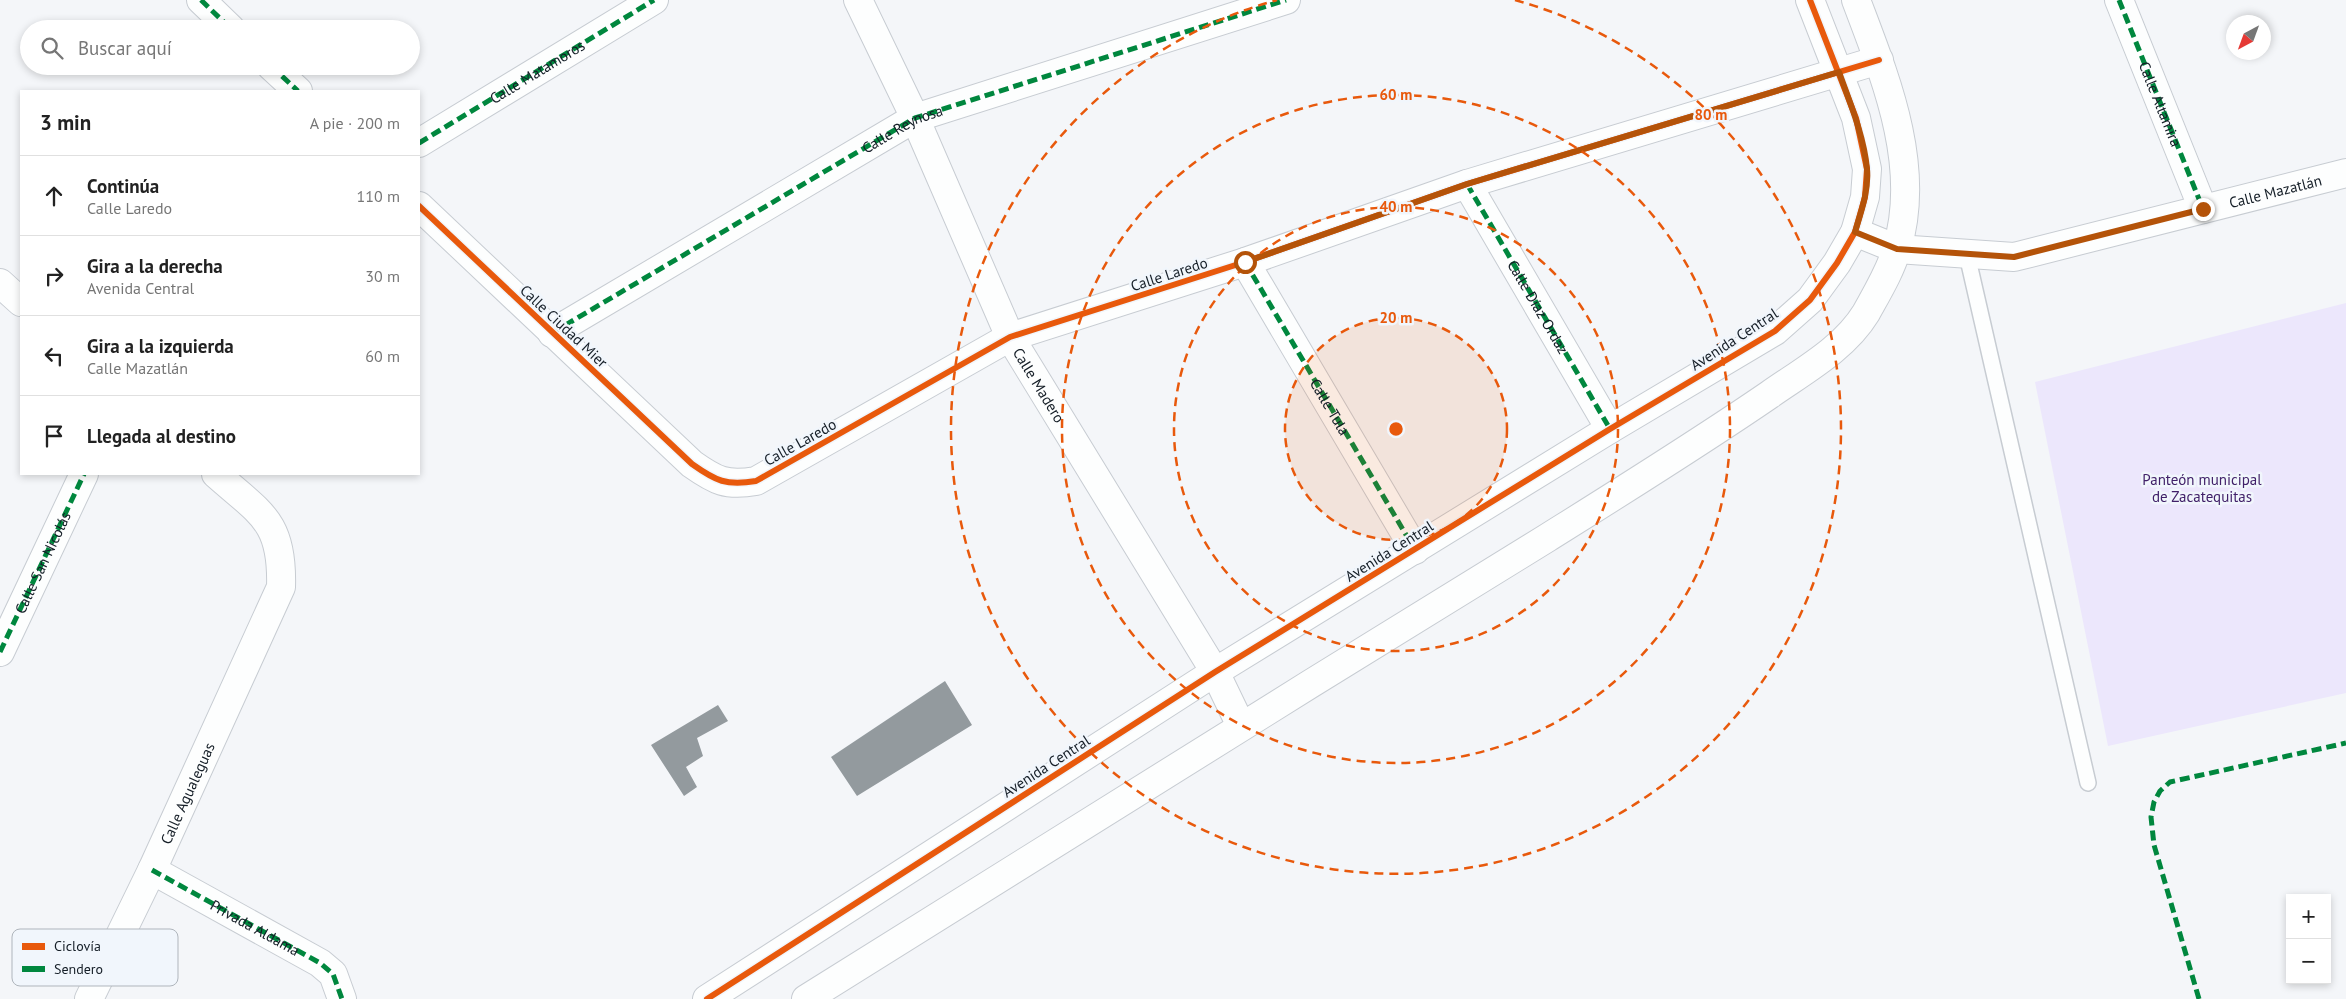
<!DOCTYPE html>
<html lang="es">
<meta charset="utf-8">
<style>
:root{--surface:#fff;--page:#f6f6f6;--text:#222;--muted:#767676;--line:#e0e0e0}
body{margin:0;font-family:"PT Sans",sans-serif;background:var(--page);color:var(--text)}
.controls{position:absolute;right:15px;bottom:15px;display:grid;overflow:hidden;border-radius:0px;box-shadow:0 2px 8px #0003}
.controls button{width:45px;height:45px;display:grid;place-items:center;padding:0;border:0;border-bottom:1px solid var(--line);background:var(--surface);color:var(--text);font:25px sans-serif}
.compass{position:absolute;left:2226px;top:15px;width:45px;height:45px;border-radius:50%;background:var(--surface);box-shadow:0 2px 8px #0003;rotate:221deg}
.stop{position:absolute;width:15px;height:15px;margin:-11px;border:4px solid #b45309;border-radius:50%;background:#fff}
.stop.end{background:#b45309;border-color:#fff;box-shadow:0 1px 5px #0008}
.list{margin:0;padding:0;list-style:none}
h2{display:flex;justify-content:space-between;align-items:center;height:65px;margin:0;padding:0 20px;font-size:21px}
h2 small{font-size:16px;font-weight:400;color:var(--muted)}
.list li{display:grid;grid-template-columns:32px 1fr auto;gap:15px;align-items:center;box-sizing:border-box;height:80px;padding:0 20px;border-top:1px solid var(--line)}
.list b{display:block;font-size:19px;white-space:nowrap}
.list p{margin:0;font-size:16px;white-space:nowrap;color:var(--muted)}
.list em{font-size:16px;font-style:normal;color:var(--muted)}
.icon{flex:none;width:28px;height:28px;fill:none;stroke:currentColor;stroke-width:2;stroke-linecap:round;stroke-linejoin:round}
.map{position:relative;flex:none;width:2346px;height:999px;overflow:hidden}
.search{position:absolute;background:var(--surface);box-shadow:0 2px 8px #0003;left:20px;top:20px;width:400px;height:55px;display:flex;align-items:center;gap:12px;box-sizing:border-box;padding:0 18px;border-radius:28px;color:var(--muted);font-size:19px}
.panel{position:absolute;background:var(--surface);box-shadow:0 2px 8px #0003;left:20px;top:90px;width:400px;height:385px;border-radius:0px}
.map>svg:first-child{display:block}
</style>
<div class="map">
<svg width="2346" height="999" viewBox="0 0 2346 999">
<rect width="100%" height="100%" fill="#f4f6f9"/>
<path fill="#ece7fc" d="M2346 303V693L2108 746 2035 382Z"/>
<path fill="#939a9e" d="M945 681 972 725 857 796 831 757Z
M718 705 728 721 697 738 703 756 686 767 697 787 684 796 651 745Z"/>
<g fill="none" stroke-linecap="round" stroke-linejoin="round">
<g stroke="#c7ccd2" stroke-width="18">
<path id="lane" d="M1967 255 2088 783"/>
</g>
<g stroke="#c7ccd2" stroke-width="30">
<g id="street">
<path d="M201 0 231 29"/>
<path id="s1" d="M858 0 915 118 1010 337 1215 672 1241 726"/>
<path d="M2119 0 2203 209"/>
<path d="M271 66 298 91"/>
<path id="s2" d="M419 143 654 0"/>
<path d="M1467 184 1610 429"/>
<path d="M419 206 692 464C716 481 726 486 756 481L1010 337 1245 262 1467 184 1879 60"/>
<path id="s3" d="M1855 232 1897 249 2014 257 2346 173"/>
<path d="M1245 262 1415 550"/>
<path d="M0 283 21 302"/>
<path d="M552 333 915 118 1286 0"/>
<path d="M0 652 84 474"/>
<path d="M152 870 320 963 333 974 342 999"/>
<path id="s4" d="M89 999 152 870 281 587C283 521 261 514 216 474"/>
</g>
</g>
<g stroke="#c7ccd2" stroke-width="30">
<path id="secondary" d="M707 999 1215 672 1610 429 1775 331 1810 300 1837 263 1855 232 1865 197 1867 169 1856 118 1810 0
M806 999C1053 844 1299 690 1547 538 1622 491 1696 445 1769 395 1803 371 1844 349 1866 313 1877 293 1891 270 1897 248 1922 165 1885 77 1856 0"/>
</g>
<use href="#lane" stroke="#fdfefe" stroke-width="15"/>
<use href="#street" stroke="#fdfefe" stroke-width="28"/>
<use href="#secondary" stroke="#fdfefe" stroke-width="28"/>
<g stroke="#00873e" stroke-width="5" stroke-dasharray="10 5" stroke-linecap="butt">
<path d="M201 0 231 29"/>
<path id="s5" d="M2119 0 2203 209"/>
<path d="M271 66 298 91"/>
<path d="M419 143 654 0"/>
<path id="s6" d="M1467 184 1610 429"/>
<path id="s7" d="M1245 262 1415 550"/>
<path id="s8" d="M552 333 915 118 1286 0"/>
<path id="s9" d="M0 652 84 474"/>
<path id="s10" d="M152 870 320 963 333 974 342 999"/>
<path d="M2199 999 2154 845 2151 817 2154 802 2160 791 2170 782 2346 743"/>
</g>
<g stroke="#f1f6fc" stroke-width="9">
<path id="cycleway" d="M419 206 692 464C716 481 726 486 756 481L1010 337 1245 262 1467 184 1879 60
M707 999 1215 672 1610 429 1775 331 1810 300 1837 263 1855 232 1865 197 1867 169 1856 118 1810 0"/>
</g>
<use href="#cycleway" stroke="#e8590c" stroke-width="6"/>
</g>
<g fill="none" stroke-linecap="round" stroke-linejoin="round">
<path stroke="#b45309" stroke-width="6" d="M1245 262 1467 184 1839 72C1850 103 1864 136 1867 169 1869 190 1861 212 1855 232L1897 249 2014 257 2203 209"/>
</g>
<circle cx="1396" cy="429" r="111" fill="#e8590c" fill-opacity=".12"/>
<g fill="none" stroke="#e8590c" stroke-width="2.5" stroke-dasharray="9 6">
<circle cx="1396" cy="429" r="111"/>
<circle cx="1396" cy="429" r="222"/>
<circle cx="1396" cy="429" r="334"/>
<path d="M1515 0A445 445 0 1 1 1277 0"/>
</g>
<g text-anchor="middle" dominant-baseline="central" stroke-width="5" stroke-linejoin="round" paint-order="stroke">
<g font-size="15" fill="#151e27" stroke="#f1f6fc">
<text stroke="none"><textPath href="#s2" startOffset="138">Calle Matamoros</textPath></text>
<text stroke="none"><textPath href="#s5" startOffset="112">Calle Altamira</textPath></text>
<text stroke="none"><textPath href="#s8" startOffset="406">Calle Reynosa</textPath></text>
<text stroke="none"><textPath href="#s3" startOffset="432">Calle Mazatlán</textPath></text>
<text transform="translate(1169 274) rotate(-18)">Calle Laredo</text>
<text stroke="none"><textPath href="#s6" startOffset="142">Calle Díaz Ordaz</textPath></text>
<text transform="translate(564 326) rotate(43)">Calle Ciudad Mier</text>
<text transform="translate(1734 339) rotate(-33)">Avenida Central</text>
<text stroke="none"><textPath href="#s1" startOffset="426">Calle Madero</textPath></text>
<text stroke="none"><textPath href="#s7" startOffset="168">Calle Tula</textPath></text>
<text transform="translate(800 442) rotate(-29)">Calle Laredo</text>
<text transform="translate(1389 551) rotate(-32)">Avenida Central</text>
<text stroke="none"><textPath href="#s9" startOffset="99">Calle San Nicolás</textPath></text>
<text transform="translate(1046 766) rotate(-33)">Avenida Central</text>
<text stroke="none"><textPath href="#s4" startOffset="228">Calle Agualeguas</textPath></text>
<text stroke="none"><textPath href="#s10" startOffset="118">Privada Aldama</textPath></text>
</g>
<g font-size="15" fill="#412169" stroke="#f1f6fc">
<text x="2202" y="479">Panteón municipal<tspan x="2202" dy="17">de Zacatequitas</tspan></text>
</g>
</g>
<rect x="12" y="929" width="166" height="57" rx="8" fill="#f1f6fc" stroke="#afb5bc" stroke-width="1"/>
<rect x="22" y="943" width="23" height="7" fill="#e8590c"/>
<rect x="22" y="966" width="23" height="6" fill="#00873e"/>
<g font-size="14" fill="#151e27">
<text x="54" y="951">Ciclovía</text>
<text x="54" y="974">Sendero</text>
</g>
<circle cx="1396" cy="429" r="8" fill="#e8590c" stroke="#f1f6fc" stroke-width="2.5"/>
<g font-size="15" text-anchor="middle" font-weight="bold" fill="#e8590c" stroke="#f1f6fc" stroke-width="5" stroke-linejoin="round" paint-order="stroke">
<text x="1396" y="100">60 m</text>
<text x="1711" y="120">80 m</text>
<text x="1396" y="212">40 m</text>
<text x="1396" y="323">20 m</text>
</g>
</svg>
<div class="controls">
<button>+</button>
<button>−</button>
</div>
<svg class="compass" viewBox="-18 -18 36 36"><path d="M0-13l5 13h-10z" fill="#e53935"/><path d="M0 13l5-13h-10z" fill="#767676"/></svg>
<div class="stop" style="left:1245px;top:262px"></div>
<div class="stop end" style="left:2203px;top:209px"></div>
<div class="search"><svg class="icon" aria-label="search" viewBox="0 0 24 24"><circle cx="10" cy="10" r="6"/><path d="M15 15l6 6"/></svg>Buscar aquí</div>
<section class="panel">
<h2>3 min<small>A pie · 200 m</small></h2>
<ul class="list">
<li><svg class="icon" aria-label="ahead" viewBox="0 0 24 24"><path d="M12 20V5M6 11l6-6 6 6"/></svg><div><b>Continúa</b><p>Calle Laredo</p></div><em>110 m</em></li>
<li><svg class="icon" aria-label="right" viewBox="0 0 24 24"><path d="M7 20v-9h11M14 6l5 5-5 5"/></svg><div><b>Gira a la derecha</b><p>Avenida Central</p></div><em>30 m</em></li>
<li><svg class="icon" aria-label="left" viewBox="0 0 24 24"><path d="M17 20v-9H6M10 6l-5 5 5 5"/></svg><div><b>Gira a la izquierda</b><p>Calle Mazatlán</p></div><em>60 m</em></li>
<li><svg class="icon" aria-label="arrive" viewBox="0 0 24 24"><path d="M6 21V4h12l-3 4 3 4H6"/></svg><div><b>Llegada al destino</b></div></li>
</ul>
</section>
</div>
